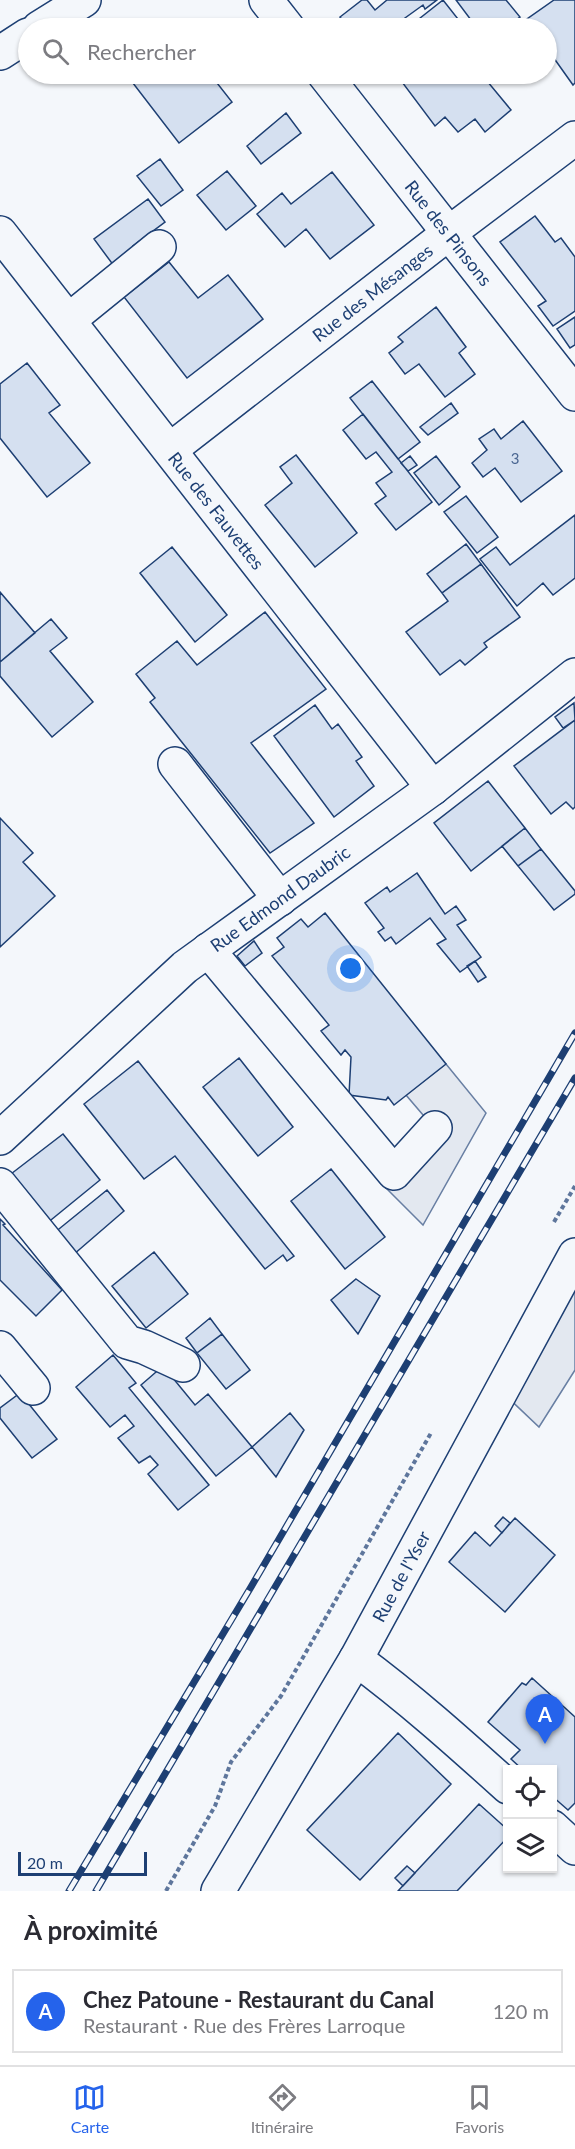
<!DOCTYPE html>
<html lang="fr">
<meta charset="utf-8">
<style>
:root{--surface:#fff;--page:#f2f2f3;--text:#2b2b33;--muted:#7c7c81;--line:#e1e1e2;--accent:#2563eb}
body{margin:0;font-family:Lato,sans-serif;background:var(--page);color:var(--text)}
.controls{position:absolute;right:18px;bottom:18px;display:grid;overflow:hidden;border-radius:0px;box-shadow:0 2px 4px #0004}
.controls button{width:54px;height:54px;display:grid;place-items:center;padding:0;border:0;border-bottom:2px solid var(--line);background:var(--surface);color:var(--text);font:30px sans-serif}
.scale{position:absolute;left:18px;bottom:15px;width:129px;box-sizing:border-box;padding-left:6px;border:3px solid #1d3f73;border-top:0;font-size:16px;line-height:21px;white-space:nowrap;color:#1d3f73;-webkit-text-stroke:4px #f4f7fb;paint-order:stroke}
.you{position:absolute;left:351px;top:969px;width:21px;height:21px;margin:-15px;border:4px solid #fff;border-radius:50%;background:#1a73e8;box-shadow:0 0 0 9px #1a73e833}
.badge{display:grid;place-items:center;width:39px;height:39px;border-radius:50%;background:var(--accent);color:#fff;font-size:20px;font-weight:700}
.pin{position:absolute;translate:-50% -50px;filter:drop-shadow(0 2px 3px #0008)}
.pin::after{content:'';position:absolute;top:32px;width:21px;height:18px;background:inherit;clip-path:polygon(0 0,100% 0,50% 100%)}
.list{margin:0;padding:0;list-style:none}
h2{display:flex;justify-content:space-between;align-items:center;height:78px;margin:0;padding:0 24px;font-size:26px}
h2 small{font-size:20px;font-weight:400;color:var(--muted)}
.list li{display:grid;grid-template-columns:39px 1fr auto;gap:18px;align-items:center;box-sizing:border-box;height:84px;margin:0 12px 12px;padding:0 12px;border:2px solid var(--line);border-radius:0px}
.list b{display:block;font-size:22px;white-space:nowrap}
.list p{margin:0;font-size:20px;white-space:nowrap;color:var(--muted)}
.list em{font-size:20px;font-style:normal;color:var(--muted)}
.icon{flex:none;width:33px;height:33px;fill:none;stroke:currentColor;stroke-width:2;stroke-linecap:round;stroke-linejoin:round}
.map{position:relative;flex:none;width:575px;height:1891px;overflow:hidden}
.search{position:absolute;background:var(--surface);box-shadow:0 2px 4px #0004;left:18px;right:18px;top:18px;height:66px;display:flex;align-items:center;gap:15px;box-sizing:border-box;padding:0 21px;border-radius:33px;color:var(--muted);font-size:22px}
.sheet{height:174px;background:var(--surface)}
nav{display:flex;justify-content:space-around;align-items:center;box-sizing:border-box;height:84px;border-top:2px solid var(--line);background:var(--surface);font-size:16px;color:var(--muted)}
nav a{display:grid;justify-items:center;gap:3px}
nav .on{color:var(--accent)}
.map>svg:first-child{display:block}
</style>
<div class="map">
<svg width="575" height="1891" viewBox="0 0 575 1891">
<rect width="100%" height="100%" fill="#f4f7fb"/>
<path fill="#e3e8f0" stroke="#687fa3" stroke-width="1.5" d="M446 1064 486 1113 423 1225 382 1184 435 1129 406 1095Z
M575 1255V1370L539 1427 501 1391Z"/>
<path fill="#d5e0f0" stroke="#1d3f73" stroke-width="1.5" d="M362 0H367L375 10 387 0H437L425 9 423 5 391 28H349L340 17Z
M443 0 458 19 446 28H412L410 26Z
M456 0H506L520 17 505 28H477Z
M554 0H575V83L573 85 546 47V28H534L527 19Z
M126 74H210L232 102 179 143Z
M412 74H439L445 81 453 74H486L490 79 487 81 511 110 485 132 475 119 458 132 445 117 435 126 402 82Z
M286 113 301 133 261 164 247 146Z
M160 159 183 190 161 206 137 176Z
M227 171 256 206 226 230 197 195Z
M332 172 374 225 330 259 306 229 285 247 257 214 282 193 291 204Z
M148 199 165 222 133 246 136 250 114 266 94 239Z
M535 216 555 242 561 238 575 257V311L553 326 538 306 546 301 500 242Z
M169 262 198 298 228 275 263 319 187 378 124 297Z
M436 307 466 347 459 353 475 374 445 397 419 364 405 374 389 353 403 342 398 337Z
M575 317V345L570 348 557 329Z
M27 363 60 405 49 413 90 463 47 497 0 438V384Z
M372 381 420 442 398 459 350 398Z
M451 403 458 413 428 435 420 427Z
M363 414 432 502 396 530 375 504 386 496 376 483 392 472 376 452 366 459 343 430Z
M523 421 562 471 521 502 495 468 483 477 472 463 487 450 479 439 494 429 501 439Z
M296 455 357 533 315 567 265 505 292 483 280 467Z
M410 456 417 465 408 471 401 463Z
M436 456 460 487 439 505 414 473Z
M466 496 498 537 477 553 444 512Z
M575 515V578L553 595 543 583 517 606 480 559 496 547 510 565Z
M466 544 481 564 442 593 427 574Z
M172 547 227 615 195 642 140 573Z
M481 564 520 617 484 643 487 647 465 665 460 660 440 675 406 632 448 601 442 593Z
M0 592 35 633 0 662Z
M265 612 326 689 251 743 314 823 270 853 150 702 155 698 136 674 177 641 197 665Z
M51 619 67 638 50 651 93 702 52 737 0 676V662Z
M574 703 575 720 563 728 555 717Z
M315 705 332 729 338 724 362 757 356 761 374 786 334 817 274 736Z
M575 720V807L573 809 566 802 551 814 514 766Z
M488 781 525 828 471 871 434 823Z
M0 818 33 853 23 862 55 896 0 947Z
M525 828 541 849 518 866 502 846Z
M541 849 575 891V894L554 910 518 866Z
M417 873 445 914 456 906 466 920 457 925 481 957 460 972 437 944 446 939 430 918 396 944 391 937 385 941 378 932 384 928 365 903 387 887 390 892Z
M325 913 446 1064 394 1105 388 1097 386 1100 349 1095 351 1057 345 1050 341 1055 321 1031 329 1025 272 956 284 947 277 938 301 919 308 927Z
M254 941 262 953 245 966 237 956Z
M475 961 486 977 478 982 467 966Z
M239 1058 293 1127 258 1156 203 1087Z
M138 1061 294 1256 287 1261 283 1255 265 1269 175 1156 144 1179 84 1104Z
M63 1134 100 1180 46 1224 7 1177Z
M331 1169 385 1237 345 1269 291 1201Z
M107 1190 124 1211 73 1255 54 1233Z
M0 1219 5 1224 3 1225 62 1290 36 1316 0 1280Z
M154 1252 188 1294 146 1328 112 1286Z
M356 1279 380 1296 358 1334 331 1300Z
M210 1318 222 1334 197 1353 186 1338Z
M222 1334 250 1370 226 1389 197 1353Z
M113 1355 136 1383 129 1388 209 1485 178 1510 148 1474 158 1465 150 1456 139 1463 118 1438 134 1426 125 1415 110 1427 76 1387Z
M163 1366 195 1405 208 1394 252 1447 216 1476 141 1385Z
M20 1393 57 1439 32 1458 0 1418V1408Z
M290 1413 304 1430 276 1477 252 1447Z
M503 1517 510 1523 502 1533 495 1526Z
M515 1518 555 1555 505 1612 449 1562 475 1532 490 1546Z
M532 1678 575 1717V1803L568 1810 552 1796V1770H523L511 1759 520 1750 488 1722 522 1683 526 1685Z
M398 1733 451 1784 360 1880 307 1830Z
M479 1804 508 1830V1837L457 1891H398Z
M407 1866 415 1873 403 1886 395 1878Z"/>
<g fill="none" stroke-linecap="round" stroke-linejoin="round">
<g stroke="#1d3f73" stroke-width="36">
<g id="minor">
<path d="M266 0 288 28"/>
<path d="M39 28 84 0"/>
<path d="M0 53 28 35"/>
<path id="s1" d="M324 74 575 394"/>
<path id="s2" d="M0 233 433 788"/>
<path d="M69 320 159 247"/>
<path id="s3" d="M171 449 449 233 575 138"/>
<path d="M175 764 280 899"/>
<path d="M208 950 394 1173 435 1128"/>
<path id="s4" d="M0 1138 185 967 433 788 575 675"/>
<path d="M0 1185 127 1342 144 1347 183 1365"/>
<path d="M0 1348 33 1388"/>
<path d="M356 1659C409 1698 458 1742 508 1787"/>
<path d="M552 1827 575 1848"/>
<path id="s5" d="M218 1891 356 1659 575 1255"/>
</g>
</g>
<path stroke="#5e769c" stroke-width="4" stroke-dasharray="4.5 3" stroke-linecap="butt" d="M554 1222 575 1186
M166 1891 215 1806 231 1762 281 1696 431 1433"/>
<use href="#minor" stroke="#f4f7fb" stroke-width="33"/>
<g stroke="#1d3f73" stroke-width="7">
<path id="rail" d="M69 1891 251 1587 575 1033
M96 1891 575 1078"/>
</g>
<use href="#rail" stroke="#f4f7fb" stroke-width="4.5" stroke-dasharray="14" stroke-linecap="butt"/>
</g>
<g text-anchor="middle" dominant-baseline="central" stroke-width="4.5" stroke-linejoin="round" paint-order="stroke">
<g font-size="15" fill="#4b6792">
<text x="515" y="458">3</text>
</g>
<g font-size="18" fill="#1d3f73" stroke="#f4f7fb">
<text stroke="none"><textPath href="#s1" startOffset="202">Rue des Pinsons</textPath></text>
<text stroke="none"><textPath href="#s3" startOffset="255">Rue des Mésanges</textPath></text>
<text stroke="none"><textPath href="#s2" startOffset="352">Rue des Fauvettes</textPath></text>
<text stroke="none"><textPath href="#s4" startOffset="369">Rue Edmond Daubric</textPath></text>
<text stroke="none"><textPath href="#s5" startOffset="364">Rue de l'Yser</textPath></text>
</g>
</g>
</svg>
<div class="controls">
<button><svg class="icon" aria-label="locate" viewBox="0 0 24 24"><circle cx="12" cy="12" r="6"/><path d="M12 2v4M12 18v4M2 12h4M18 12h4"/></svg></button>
<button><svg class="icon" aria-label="layers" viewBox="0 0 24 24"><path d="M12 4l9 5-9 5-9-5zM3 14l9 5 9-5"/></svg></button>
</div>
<div class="scale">20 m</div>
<div class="you"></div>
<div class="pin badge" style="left:545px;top:1744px">A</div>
<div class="search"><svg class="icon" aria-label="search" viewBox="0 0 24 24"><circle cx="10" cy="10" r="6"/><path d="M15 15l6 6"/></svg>Rechercher</div>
</div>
<section class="sheet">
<h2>À proximité<small></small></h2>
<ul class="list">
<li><span class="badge">A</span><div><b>Chez Patoune - Restaurant du Canal</b><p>Restaurant · Rue des Frères Larroque</p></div><em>120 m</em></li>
</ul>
</section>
<nav>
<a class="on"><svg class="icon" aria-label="map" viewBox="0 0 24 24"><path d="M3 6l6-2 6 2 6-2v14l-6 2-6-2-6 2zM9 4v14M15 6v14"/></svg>Carte</a>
<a><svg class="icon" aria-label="directions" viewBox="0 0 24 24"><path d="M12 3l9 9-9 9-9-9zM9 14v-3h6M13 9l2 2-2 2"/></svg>Itinéraire</a>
<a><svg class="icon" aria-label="saved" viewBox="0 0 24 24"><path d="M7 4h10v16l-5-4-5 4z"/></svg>Favoris</a>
</nav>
